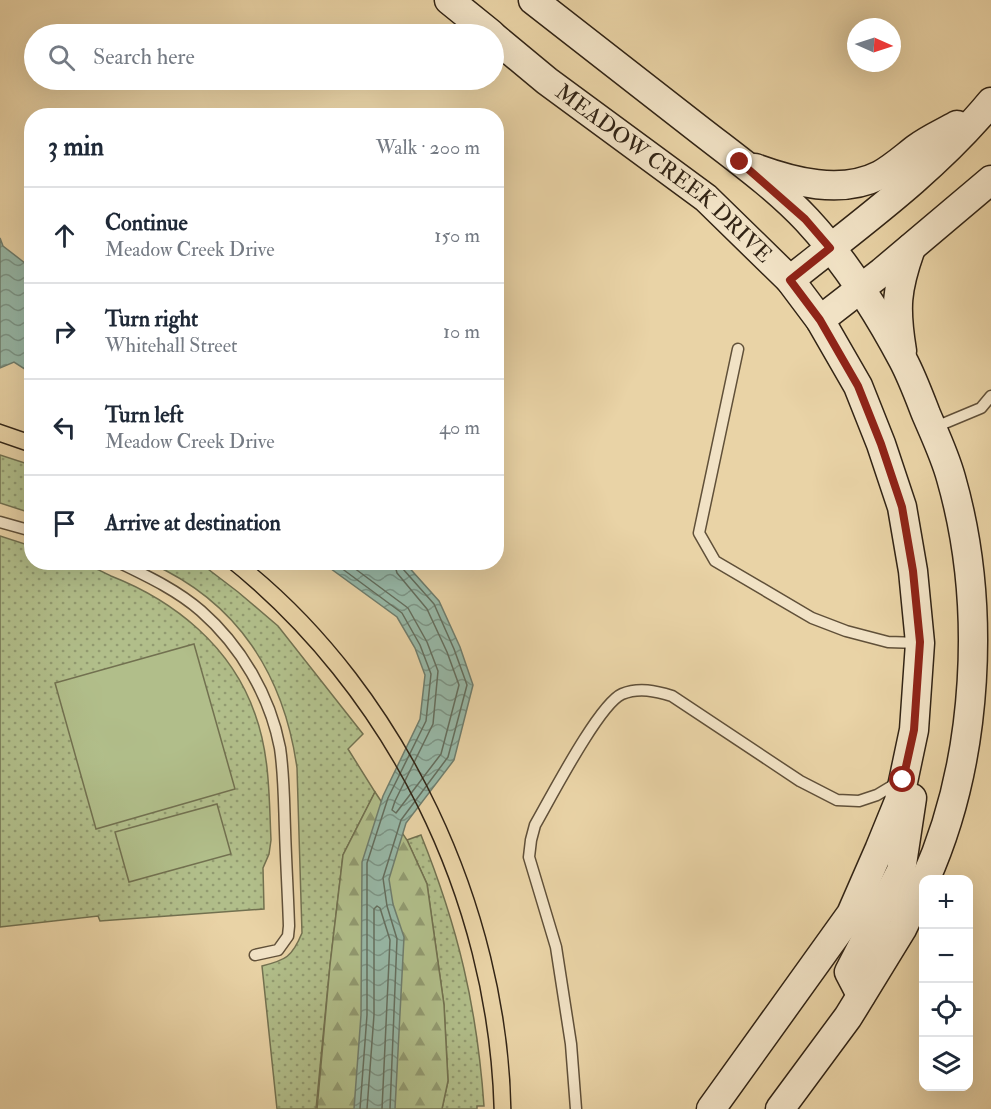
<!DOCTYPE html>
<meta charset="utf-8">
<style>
:root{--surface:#fff;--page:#f2f2f3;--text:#1f2937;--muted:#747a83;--line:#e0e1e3}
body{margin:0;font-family:"IM FELL Double Pica",serif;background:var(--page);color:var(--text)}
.controls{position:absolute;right:18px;bottom:18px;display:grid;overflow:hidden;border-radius:12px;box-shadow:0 6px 24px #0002}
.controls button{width:54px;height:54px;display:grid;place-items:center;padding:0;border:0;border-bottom:2px solid var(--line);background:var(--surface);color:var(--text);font:30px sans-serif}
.compass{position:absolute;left:847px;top:18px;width:54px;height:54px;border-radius:50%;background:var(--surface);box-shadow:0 6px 24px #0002;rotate:93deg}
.stop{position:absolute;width:18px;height:18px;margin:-14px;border:4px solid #8f2418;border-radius:50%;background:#fff}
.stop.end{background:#8f2418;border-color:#fff;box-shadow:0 2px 6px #0008}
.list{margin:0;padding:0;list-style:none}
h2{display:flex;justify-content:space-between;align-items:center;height:78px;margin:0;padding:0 24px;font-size:26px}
h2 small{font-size:20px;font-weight:400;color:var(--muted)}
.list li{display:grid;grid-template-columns:39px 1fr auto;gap:18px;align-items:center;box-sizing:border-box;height:96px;padding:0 24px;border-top:2px solid var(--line)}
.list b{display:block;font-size:22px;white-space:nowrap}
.list p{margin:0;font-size:20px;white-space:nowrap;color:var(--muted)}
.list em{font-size:20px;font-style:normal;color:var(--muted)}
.icon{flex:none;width:33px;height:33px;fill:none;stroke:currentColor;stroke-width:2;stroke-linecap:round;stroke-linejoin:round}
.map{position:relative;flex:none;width:991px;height:1109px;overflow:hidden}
.search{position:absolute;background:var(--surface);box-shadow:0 6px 24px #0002;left:24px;top:24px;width:480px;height:66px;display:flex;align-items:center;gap:15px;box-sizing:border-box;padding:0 21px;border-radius:33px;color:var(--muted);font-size:22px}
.panel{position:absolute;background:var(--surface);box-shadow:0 6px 24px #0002;left:24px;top:108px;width:480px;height:462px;border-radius:24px}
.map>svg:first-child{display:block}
</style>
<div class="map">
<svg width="991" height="1109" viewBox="0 0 991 1109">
<defs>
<pattern id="grass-dots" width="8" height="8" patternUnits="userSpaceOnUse" patternTransform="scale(1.5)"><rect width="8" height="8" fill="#b1be8a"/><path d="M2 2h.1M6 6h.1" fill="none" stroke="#919a70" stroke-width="1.8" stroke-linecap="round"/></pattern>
<pattern id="forest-firs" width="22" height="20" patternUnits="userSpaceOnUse" patternTransform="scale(1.5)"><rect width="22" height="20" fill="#b1be8a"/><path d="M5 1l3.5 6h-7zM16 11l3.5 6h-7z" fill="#919a70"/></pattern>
<pattern id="water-waves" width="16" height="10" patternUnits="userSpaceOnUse" patternTransform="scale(1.5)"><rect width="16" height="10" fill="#97b8a7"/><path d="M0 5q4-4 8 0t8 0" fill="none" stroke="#7c9587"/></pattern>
</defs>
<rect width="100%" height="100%" fill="#e9d3a6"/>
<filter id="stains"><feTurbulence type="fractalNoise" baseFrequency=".00333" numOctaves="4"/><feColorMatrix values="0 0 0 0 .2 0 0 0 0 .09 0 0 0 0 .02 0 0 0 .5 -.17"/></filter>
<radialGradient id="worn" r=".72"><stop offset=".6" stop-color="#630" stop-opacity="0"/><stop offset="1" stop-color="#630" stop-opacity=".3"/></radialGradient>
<path fill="url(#grass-dots)" stroke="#727150" stroke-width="1.5" d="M0 455 31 465V513L0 503Z
M0 536 31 546 32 562C46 563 63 560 77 563 88 564 101 571 111 576 175 601 232 647 255 714 270 755 269 798 271 840L269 854 263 868 264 909 100 921 98 916 0 927Z
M150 563H200L238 592 278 626 363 734 348 749 375 792 343 855 330 965 316 1109H277L262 966C286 960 292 957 302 933L297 768C284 675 238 602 150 563Z
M421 835C458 927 477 1007 484 1106H477V1109H442L448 1081 444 1005 427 884 407 840Z"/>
<path fill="url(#forest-firs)" stroke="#727150" stroke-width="1.5" d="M375 792 407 840 427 884 444 1005 448 1081 442 1109H317L330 965 343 855Z"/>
<path fill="#b1be8a" stroke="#727150" stroke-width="1.5" d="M194 644 235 789 96 829 55 683Z
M217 804 231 854 129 882 115 832Z"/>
<path fill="url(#water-waves)" stroke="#6f7d6d" stroke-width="1.5" d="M0 238 3 246 30 267 31 373 14 362 0 368Z
M323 563H405L439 601 460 647 473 685 454 760 406 823 389 879 393 904 404 937 395 1109H354L361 1015 362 862 383 796 420 719 425 675 415 648 397 617Z"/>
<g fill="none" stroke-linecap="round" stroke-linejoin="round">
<path stroke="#646e5e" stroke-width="1.5" d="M333 562 402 613 420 645 431 674 426 721 388 798 367 863V1015L360 1109
M346 562 408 608 427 642 438 671 433 724 395 801 392 810 396 813 441 754 459 685 447 652 427 609 397 573 394 562
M367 1109 374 1015V909L377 906 380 908 390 940 382 1109
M390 1109 397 939 387 906 383 878 401 820 448 757 467 685 454 649 434 604 403 569 401 562"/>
<g stroke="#605039" stroke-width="13">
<path id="lane" d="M738 349 699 533 715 561 812 618 846 631 888 642 919 643
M933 428 981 408 991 396
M0 522 32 531
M118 562C147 576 177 590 201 611 241 646 270 696 280 748 284 775 284 803 285 830 286 862 288 894 289 926L288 936 278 950 255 955
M576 1109 571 1044 556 947 529 857 531 840 535 825C550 799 599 704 622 694 639 687 656 691 672 696L800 781 837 800 859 801 877 795 897 783"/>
</g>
<g stroke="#322415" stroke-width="31">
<g id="secondary">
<path d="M449 0 491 34"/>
<path d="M533 0C589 44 645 88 701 131 737 159 776 187 807 220 845 261 877 311 903 360 912 377 919 396 926 414 935 435 945 456 951 478 987 604 979 760 925 880"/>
<path id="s1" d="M494 37 547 81 706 198 790 280 820 320 858 386 881 444 902 507 913 571 920 643 914 730 899 801 879 850 851 914 711 1109"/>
<path d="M755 168C793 182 841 195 880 175 893 168 905 157 917 148 929 139 943 133 957 125"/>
<path d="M790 280C860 224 934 171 991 102"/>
<path d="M820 320 882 272 991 180"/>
<path d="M902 351C895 308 896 290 911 248"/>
<path d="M861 995 849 972 901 871 912 798"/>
<path d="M780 1109 848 1017 902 929 924 883"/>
</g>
</g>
<use href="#lane" stroke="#f1e2c5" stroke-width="10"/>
<use href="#secondary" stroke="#f1e2c5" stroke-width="28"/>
<path stroke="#322415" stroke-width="1.5" d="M0 424 32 435
M0 442 32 453
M221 562C387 693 488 899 494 1109
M248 562C407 690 507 907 511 1109"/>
</g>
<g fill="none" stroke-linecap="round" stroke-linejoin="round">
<path stroke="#8f2418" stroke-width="8" d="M740 162 805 219 830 248 790 280 820 320 858 386 881 444 902 507 913 571 920 642 914 730 903 780"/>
</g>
<g text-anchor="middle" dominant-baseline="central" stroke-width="6" stroke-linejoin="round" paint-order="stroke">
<g font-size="22" fill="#322415" stroke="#f1e2c5">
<text stroke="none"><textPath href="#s1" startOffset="218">MEADOW CREEK DRIVE</textPath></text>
</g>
</g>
<rect width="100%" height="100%" filter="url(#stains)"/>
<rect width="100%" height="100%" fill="url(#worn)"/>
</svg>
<div class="controls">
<button>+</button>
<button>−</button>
<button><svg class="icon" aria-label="locate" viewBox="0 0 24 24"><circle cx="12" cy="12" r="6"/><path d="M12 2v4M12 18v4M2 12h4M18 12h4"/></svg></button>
<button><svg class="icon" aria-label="layers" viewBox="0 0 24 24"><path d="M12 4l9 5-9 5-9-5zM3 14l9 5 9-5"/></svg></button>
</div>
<svg class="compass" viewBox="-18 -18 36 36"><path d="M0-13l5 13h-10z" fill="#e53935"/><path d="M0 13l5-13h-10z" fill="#747a83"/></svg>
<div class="stop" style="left:903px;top:780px"></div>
<div class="stop end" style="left:740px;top:162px"></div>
<div class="search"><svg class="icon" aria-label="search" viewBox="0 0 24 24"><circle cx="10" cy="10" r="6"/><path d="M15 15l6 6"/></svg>Search here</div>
<section class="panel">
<h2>3 min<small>Walk · 200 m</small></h2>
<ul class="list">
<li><svg class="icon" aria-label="ahead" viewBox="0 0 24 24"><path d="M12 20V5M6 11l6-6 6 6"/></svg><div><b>Continue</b><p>Meadow Creek Drive</p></div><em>150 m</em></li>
<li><svg class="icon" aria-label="right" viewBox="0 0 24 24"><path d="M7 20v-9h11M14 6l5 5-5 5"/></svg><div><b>Turn right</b><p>Whitehall Street</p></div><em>10 m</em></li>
<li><svg class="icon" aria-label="left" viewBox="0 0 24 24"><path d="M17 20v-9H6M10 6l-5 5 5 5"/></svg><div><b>Turn left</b><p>Meadow Creek Drive</p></div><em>40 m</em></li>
<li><svg class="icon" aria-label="arrive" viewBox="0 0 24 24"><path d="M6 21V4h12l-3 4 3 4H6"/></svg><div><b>Arrive at destination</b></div></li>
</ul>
</section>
</div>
